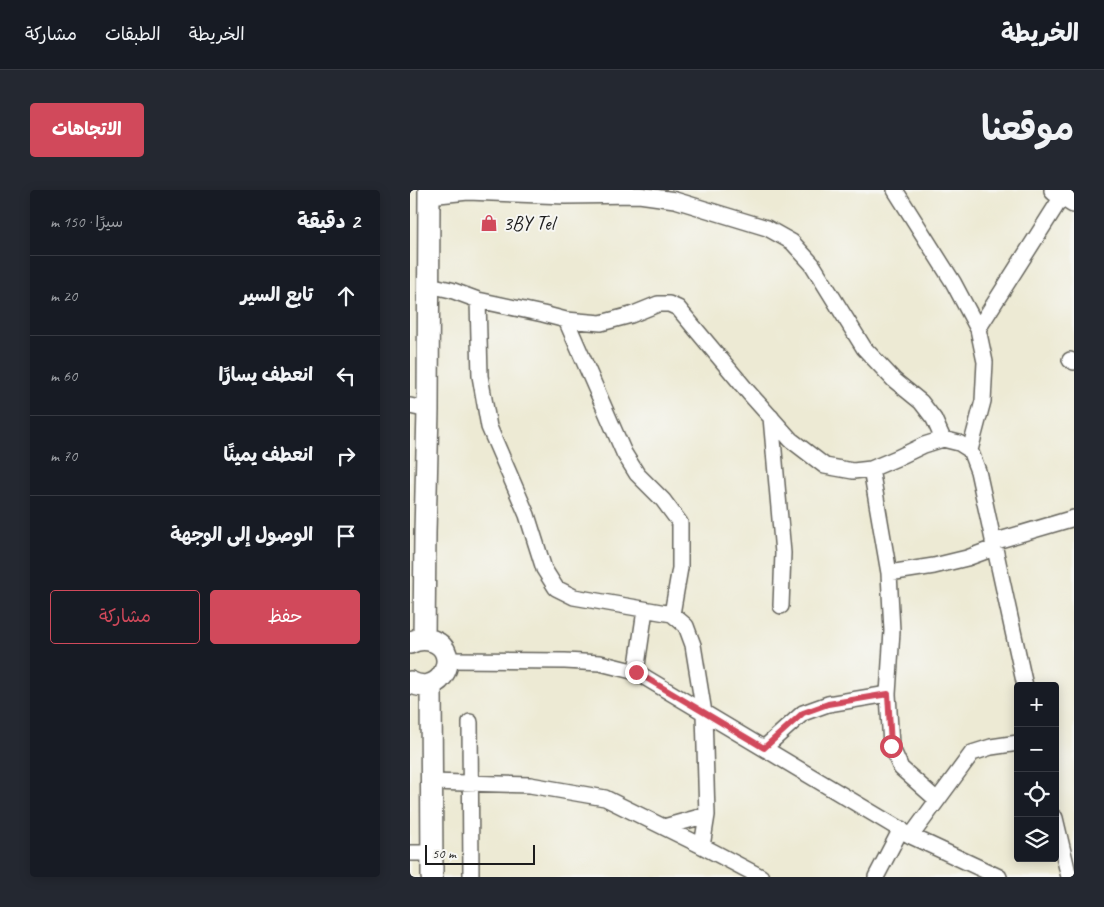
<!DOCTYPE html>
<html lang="ar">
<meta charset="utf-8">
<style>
:root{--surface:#171b24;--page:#242831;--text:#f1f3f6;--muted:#9ea1a6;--line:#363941;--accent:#d1495b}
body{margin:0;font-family:Caveat,"Playpen Sans Arabic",sans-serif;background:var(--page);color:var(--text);direction:rtl}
.controls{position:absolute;right:15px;bottom:15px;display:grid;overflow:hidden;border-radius:5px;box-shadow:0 2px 12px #0003}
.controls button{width:45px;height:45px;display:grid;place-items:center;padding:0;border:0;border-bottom:1px solid var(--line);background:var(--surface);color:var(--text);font:25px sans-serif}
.scale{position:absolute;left:15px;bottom:12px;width:110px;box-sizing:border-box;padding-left:5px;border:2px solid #1c1c1c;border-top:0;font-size:14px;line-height:18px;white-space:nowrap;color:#1c1c1c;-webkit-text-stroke:4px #f6f6f2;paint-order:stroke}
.stop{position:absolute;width:15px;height:15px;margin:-11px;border:4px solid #d1495b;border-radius:50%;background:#fff}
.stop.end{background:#d1495b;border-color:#fff;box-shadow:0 1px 5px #0008}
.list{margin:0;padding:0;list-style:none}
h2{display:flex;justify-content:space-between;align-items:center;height:65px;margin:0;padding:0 20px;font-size:21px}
h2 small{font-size:16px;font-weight:400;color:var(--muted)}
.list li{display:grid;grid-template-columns:32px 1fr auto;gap:15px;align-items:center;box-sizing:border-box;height:80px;padding:0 20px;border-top:1px solid var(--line)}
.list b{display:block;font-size:19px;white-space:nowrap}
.list em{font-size:16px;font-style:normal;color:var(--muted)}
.actions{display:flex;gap:10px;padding:15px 20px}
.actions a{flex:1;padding:11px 0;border:1px solid var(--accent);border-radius:5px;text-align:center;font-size:18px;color:var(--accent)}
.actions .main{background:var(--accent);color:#fff}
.icon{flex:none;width:28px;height:28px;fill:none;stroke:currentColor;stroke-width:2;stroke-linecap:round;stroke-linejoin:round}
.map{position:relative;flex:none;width:664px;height:687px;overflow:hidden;direction:ltr;border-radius:5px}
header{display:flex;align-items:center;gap:30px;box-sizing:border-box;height:70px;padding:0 25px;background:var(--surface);border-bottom:1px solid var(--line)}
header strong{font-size:24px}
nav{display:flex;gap:28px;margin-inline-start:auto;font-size:18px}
.intro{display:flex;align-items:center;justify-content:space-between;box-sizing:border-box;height:120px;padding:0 30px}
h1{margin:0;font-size:35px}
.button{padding:12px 22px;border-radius:5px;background:var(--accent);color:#fff;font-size:18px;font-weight:700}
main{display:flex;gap:30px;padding:0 30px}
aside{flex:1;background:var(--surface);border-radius:5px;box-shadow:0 2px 12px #0003}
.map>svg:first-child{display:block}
</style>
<header>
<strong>الخريطة</strong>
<nav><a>الخريطة</a><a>الطبقات</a><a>مشاركة</a></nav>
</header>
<div class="intro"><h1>موقعنا</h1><a class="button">الاتجاهات</a></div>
<main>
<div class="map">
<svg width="664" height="687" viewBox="0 0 664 687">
<rect width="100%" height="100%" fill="#f6f6f2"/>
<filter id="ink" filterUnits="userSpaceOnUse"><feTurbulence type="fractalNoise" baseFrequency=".02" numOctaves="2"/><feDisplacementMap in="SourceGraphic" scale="10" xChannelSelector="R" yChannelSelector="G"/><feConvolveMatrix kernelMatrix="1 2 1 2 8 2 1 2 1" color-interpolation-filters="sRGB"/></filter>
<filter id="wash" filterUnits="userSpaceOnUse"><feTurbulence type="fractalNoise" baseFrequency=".0096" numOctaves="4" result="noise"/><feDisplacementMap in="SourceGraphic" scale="20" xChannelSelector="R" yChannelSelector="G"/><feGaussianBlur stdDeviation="1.12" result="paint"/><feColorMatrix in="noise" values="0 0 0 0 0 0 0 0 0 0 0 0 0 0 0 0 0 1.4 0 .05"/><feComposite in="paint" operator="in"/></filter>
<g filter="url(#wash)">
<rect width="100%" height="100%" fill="#edead4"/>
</g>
<g filter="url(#ink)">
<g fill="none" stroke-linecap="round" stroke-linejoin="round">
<g stroke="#65645c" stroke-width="18">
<path id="street" d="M485 0 543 92 568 139 575 172 573 211 560 260
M19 6 58 2 155 6 229 5 265 10 357 38 382 52 402 74 454 158 484 190 511 212 524 229 533 249
M19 95 41 100 68 110 133 124 156 130 191 133 221 125 248 114H259L268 118 339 203 381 250 415 276 443 281 461 279 487 268 514 255 533 249 549 253 560 260 568 281 615 496
M68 110 70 186 79 237 117 325 134 379 146 398 164 407 262 424 276 436 283 455 294 523 297 625 292 656
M156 130 214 263 227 284 253 310 270 333V378L262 424
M568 139 653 5
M660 170 664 172
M0 216 18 220
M361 227 373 363 371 416
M461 279 479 383 482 441 478 504 481 556 491 578 527 610
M583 352 664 328
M479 383 524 376 557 368 584 358
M37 470 155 471 190 473 226 482 501 646 589 687
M226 482 235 420
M60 532 61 687
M354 558 393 523 418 514 478 504
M21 592 120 595 195 608 292 656 351 687
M645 628 659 687
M254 637 297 625
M501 646 562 563 581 557 608 553
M0 663H21
M466 687 491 639"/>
</g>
<g stroke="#65645c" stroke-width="24">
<path id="secondary" d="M645 0 664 12
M14 449 15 343 18 220 19 0
M0 453C7 449 14 448 23 451 52 462 32 509 0 492
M21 495 22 687"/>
</g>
<use href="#street" stroke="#fff" stroke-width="15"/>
<use href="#secondary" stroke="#fff" stroke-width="21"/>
</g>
</g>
<g fill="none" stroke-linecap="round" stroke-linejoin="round" filter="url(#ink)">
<path stroke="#d1495b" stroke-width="6" d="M226 482 354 558 393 523 418 514 478 504 481 556"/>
</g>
<defs>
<g id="shop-bare" transform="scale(1.35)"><path d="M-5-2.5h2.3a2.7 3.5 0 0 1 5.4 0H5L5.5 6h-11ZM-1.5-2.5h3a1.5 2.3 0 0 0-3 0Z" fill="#d1495b" stroke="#f6f6f2" stroke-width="2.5" paint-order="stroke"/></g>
</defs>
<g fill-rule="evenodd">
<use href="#shop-bare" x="79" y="33"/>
</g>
<g text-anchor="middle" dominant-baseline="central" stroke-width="4" stroke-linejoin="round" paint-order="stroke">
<g font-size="20" fill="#1c1c1c" stroke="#f6f6f2" text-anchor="start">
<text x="93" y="33">3BY Tel</text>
</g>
</g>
</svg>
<div class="controls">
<button>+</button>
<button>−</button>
<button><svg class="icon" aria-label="locate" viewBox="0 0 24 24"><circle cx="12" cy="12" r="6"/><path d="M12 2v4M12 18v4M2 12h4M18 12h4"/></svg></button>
<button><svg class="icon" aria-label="layers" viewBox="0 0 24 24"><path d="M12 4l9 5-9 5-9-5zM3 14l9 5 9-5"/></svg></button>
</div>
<div class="scale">50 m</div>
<div class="stop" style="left:481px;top:556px"></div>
<div class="stop end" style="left:226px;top:482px"></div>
</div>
<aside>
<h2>2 دقيقة<small>سيرًا · 150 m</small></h2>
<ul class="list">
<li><svg class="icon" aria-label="ahead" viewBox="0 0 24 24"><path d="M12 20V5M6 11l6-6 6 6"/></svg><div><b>تابع السير</b></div><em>20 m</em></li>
<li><svg class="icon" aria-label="left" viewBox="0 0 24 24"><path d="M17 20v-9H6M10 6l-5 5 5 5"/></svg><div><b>انعطف يسارًا</b></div><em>60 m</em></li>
<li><svg class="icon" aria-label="right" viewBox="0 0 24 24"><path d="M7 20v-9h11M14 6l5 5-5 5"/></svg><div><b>انعطف يمينًا</b></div><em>70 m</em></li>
<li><svg class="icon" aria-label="arrive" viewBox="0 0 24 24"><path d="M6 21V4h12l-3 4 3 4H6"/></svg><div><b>الوصول إلى الوجهة</b></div></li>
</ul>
<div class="actions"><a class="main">حفظ</a><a>مشاركة</a></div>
</aside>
</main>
